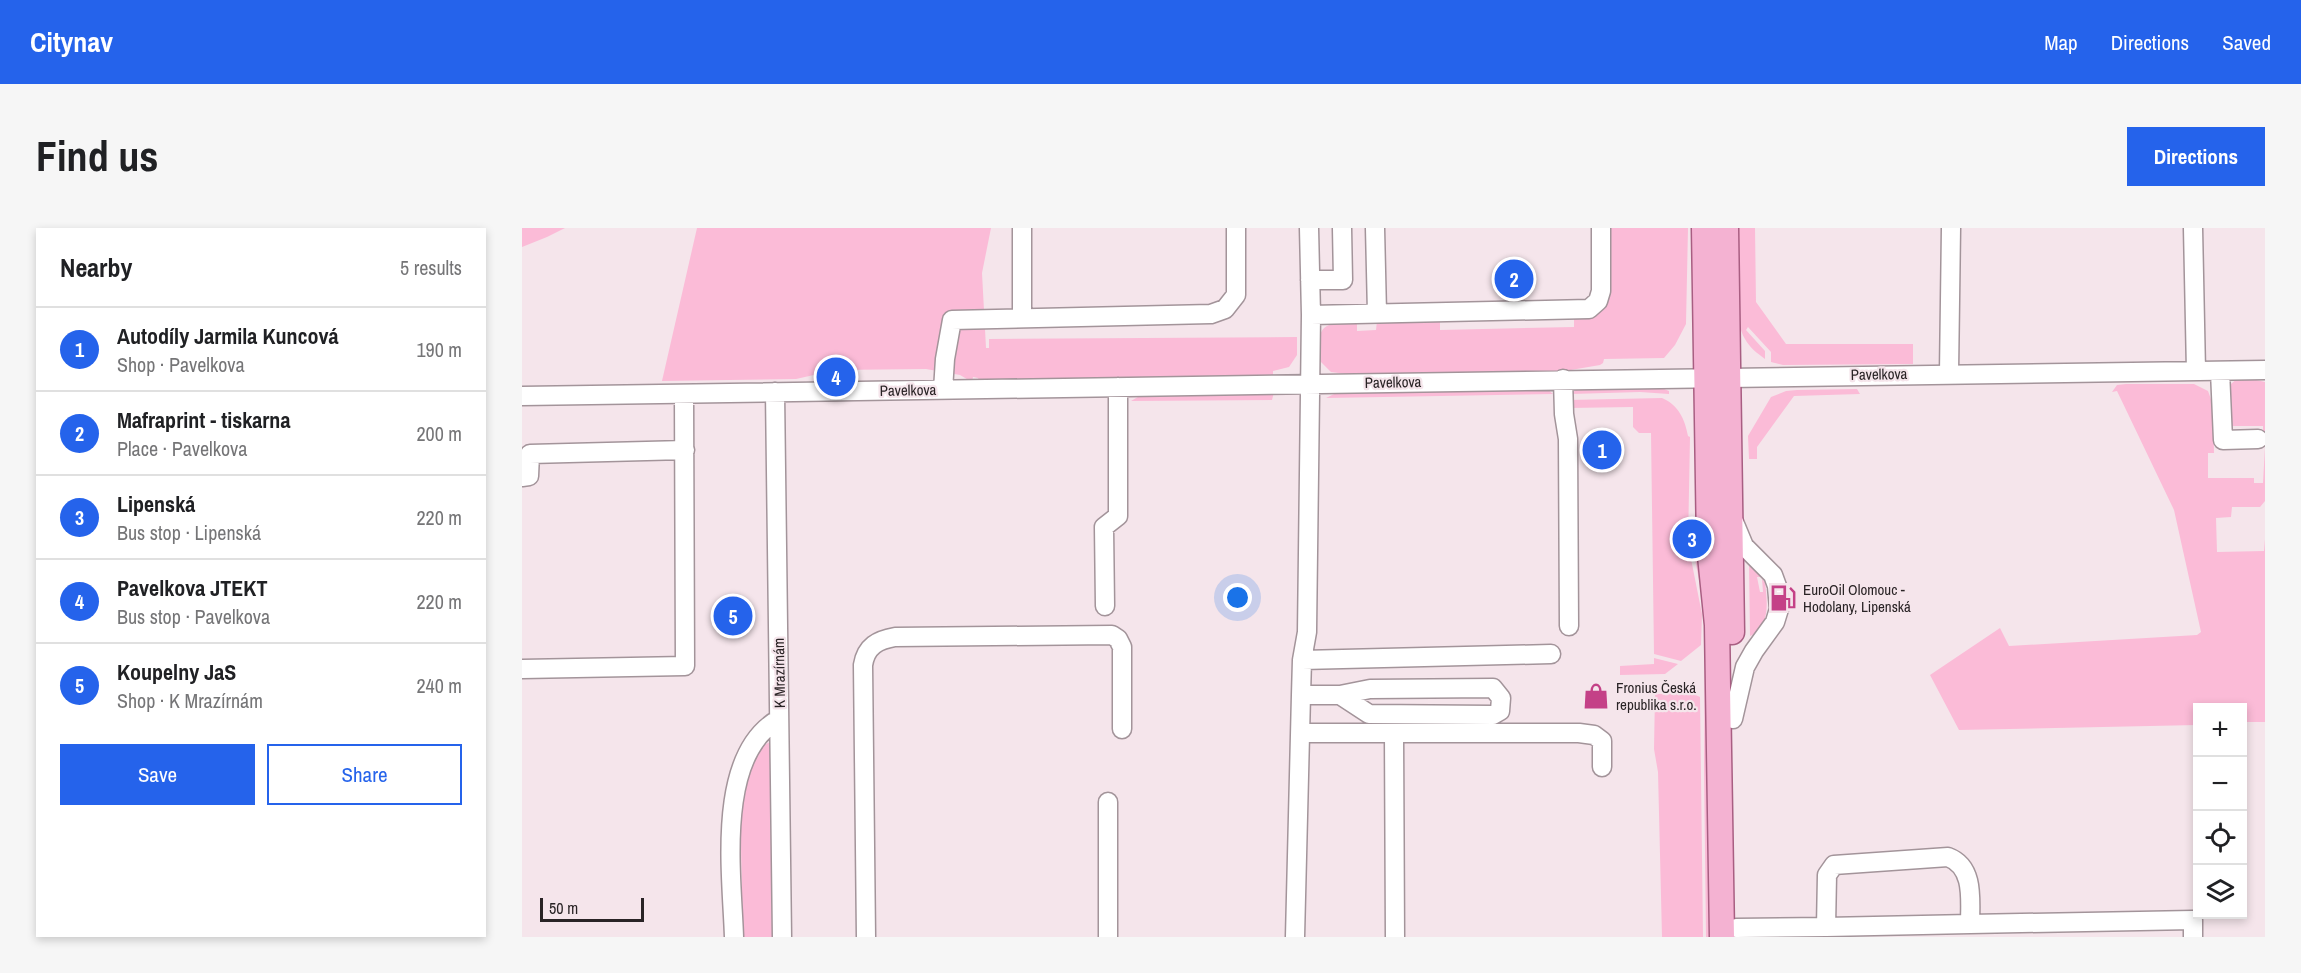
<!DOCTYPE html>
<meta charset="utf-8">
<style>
:root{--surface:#fff;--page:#f6f6f6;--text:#202124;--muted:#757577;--line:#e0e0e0;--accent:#2563eb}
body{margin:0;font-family:"Archivo Narrow",sans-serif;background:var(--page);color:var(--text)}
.controls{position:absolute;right:18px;bottom:18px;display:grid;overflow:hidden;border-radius:0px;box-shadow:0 3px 9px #0003}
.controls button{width:54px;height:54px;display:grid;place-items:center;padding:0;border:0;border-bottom:2px solid var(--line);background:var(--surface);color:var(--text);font:30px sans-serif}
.scale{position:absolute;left:18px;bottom:15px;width:104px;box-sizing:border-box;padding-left:6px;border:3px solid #292325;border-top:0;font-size:16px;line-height:21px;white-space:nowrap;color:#292325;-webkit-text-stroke:4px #f5e5eb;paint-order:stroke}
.you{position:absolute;left:716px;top:370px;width:21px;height:21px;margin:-15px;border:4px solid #fff;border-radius:50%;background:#1a73e8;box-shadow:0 0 0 9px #1a73e833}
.badge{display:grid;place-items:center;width:39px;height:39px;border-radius:50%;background:var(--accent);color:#fff;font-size:20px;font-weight:700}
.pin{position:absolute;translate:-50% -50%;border:3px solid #fff;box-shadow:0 2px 6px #0006}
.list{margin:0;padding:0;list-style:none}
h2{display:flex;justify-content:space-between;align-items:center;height:78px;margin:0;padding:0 24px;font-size:26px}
h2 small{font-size:20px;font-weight:400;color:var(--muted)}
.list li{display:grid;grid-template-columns:39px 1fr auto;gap:18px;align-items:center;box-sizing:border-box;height:84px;padding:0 24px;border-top:2px solid var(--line)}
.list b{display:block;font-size:22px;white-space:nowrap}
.list p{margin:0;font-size:20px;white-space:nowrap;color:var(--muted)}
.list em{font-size:20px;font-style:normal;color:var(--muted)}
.actions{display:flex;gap:12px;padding:18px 24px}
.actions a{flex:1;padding:14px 0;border:2px solid var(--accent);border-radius:0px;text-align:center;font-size:21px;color:var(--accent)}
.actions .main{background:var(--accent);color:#fff}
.icon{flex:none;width:33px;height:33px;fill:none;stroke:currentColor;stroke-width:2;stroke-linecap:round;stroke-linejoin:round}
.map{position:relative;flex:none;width:1743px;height:709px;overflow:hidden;border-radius:0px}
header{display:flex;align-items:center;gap:36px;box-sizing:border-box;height:84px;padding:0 30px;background:var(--accent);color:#fff}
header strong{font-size:28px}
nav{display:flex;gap:33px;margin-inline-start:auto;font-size:21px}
.intro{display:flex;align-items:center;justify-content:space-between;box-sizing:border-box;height:144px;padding:0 36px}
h1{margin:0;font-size:42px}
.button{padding:15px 27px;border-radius:0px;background:var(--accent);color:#fff;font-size:21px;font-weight:700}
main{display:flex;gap:36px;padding:0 36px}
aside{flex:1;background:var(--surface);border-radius:0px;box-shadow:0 3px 9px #0003}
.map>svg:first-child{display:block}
</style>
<header>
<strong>Citynav</strong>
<nav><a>Map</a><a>Directions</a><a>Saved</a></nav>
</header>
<div class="intro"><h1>Find us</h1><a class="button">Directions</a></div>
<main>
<aside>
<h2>Nearby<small>5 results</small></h2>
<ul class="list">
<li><span class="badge">1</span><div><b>Autodíly Jarmila Kuncová</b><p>Shop · Pavelkova</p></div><em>190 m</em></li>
<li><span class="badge">2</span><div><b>Mafraprint - tiskarna</b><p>Place · Pavelkova</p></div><em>200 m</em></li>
<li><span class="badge">3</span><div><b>Lipenská</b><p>Bus stop · Lipenská</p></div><em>220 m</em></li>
<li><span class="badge">4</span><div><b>Pavelkova JTEKT</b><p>Bus stop · Pavelkova</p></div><em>220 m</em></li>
<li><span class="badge">5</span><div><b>Koupelny JaS</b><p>Shop · K Mrazírnám</p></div><em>240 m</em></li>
</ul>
<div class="actions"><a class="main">Save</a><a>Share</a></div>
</aside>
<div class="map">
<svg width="1743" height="709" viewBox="0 0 1743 709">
<rect width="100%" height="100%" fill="#f5e5eb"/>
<path fill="#fbbbd7" d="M0 0H43L25 9 0 19Z
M175 0H469L460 45 464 120H467V111L775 109V127L767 139 751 143V148L457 153 456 150 451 149 450 154 438 147 404 141 314 142 274 151 140 153Z
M1086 0H1166L1164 96 1153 117 1142 130 1082 131 1081 135 1078 137 1043 143 825 146 809 144 797 132C795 95 801 96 835 93V103L854 102 855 93 918 91V102L1052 99V90L1066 88Z
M1211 0H1233L1234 74 1264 116H1391V136L1261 137 1249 134V124L1226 99 1224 102 1243 123V131C1235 125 1228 120 1223 111 1209 87 1213 30 1211 0Z
M1726 150 1743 154V216H1741V198H1708L1704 160 1715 151Z
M1604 156H1672L1686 163 1691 177 1692 225H1686V250H1732V255H1741L1743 219V273L1738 279H1710L1709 289 1694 290 1695 324 1742 323 1743 311V494H1721L1720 479H1676L1675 497 1437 502 1408 447 1478 400 1487 418 1675 407 1679 404 1652 282 1595 163 1590 164 1595 157Z
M1137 159 1147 163V166L1118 164 1049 166 1056 160Z
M1025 161 1031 166 804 170 814 165Z
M1335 161 1338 166 1272 168 1235 219V231H1227L1226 208 1249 169 1264 163 1275 162Z
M752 164 750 172 609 173 621 166Z
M1140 170C1157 177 1163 192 1166 208L1168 209 1166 316 1180 386 1179 417 1159 433 1132 426 1129 205H1117L1111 199V179L1047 180V172Z
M1172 315 1186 391 1191 709H1184L1182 538 1183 384 1172 326Z
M1227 336 1241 349H1235L1238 364H1241L1240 351 1243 354C1245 372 1249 399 1228 408Z
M1132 430 1156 436 1143 446 1098 447V438L1132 436Z
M1169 465 1178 469 1181 709H1140L1136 544 1132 521 1133 466Z
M248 514 250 709H221L218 577C222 558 227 523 248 514Z"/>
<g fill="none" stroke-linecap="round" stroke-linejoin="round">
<g stroke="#a3949a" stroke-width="21">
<path id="minor" d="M500 0V90
M853 0 855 85
M1671 0 1674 143
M788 52H821L820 0
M789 87 1067 81 1076 73 1079 63V0
M1698 143 1701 212 1736 211
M1427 145 1429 0
M1041 151 1042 186 1046 211 1047 398
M421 162 423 131 430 92 689 86 703 81 714 67V0
M253 164 260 709
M0 168 1743 142
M0 249 7 248 8 226 163 222
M583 378 582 299 596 288V159
M780 432 1029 426
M0 441 163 438 162 166
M779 467H818L847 486 971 487 978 483 979 470 971 460 848 461 818 467
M1211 491 1223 439 1232 423 1253 394 1257 381 1255 358 1251 347 1222 318 1212 294
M779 505H1057L1072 507 1080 513V539
M872 505 873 709
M586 574V709
M1426 629C1453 639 1448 673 1448 696L1304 699 1305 647 1312 637Z
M1448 696 1671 692V709
M1214 700 1304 699
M212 709C210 647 193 527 257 491
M344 709 341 437C344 418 356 412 373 409L590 407 596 411 600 419V501
M773 709 779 467 780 432 785 404 789 87 787 0"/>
</g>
<g stroke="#a85e82" stroke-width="27">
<path id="major" d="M1182 0 1187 318 1195 397 1200 709
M1204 0 1210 404"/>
</g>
<use href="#minor" stroke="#fff" stroke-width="18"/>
<use href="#major" stroke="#f4b2d2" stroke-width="24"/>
</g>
<defs>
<g id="fuel-bare" transform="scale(2.07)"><path d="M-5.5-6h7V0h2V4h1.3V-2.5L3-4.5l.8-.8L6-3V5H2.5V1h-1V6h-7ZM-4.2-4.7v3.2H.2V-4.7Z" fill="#c44187" stroke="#f5e5eb" stroke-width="2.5" paint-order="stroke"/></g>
<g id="shop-bare" transform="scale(2.07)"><path d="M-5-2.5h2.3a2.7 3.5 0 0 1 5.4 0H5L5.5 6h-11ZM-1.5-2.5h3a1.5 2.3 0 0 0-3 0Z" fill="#c44187" stroke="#f5e5eb" stroke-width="2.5" paint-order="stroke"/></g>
</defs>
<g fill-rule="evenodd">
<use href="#fuel-bare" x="1261" y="370"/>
<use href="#shop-bare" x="1074" y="468"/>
</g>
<g text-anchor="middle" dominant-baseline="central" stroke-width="4.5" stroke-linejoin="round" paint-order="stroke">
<g font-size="15" fill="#292325" stroke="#f5e5eb">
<text transform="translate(1357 146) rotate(-1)">Pavelkova</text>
<text transform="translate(871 154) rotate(-1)">Pavelkova</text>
<text transform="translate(386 162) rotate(-1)">Pavelkova</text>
<text transform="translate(257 445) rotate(-91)">K Mrazírnám</text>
</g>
<g font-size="15" fill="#292325" stroke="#f5e5eb" text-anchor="start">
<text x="1281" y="361">EuroOil Olomouc -<tspan x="1281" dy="17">Hodolany, Lipenská</tspan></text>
<text x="1094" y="459">Fronius Česká<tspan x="1094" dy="17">republika s.r.o.</tspan></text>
</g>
</g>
</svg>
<div class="controls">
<button>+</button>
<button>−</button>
<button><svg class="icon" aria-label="locate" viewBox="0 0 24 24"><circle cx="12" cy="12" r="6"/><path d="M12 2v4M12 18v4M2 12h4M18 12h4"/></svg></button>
<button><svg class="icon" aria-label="layers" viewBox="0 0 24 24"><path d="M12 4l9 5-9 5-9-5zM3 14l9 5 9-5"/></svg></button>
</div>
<div class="scale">50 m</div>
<div class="you"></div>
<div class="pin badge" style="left:1080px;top:222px">1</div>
<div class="pin badge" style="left:992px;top:51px">2</div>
<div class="pin badge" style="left:1170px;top:311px">3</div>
<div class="pin badge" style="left:314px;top:149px">4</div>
<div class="pin badge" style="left:211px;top:388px">5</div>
</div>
</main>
